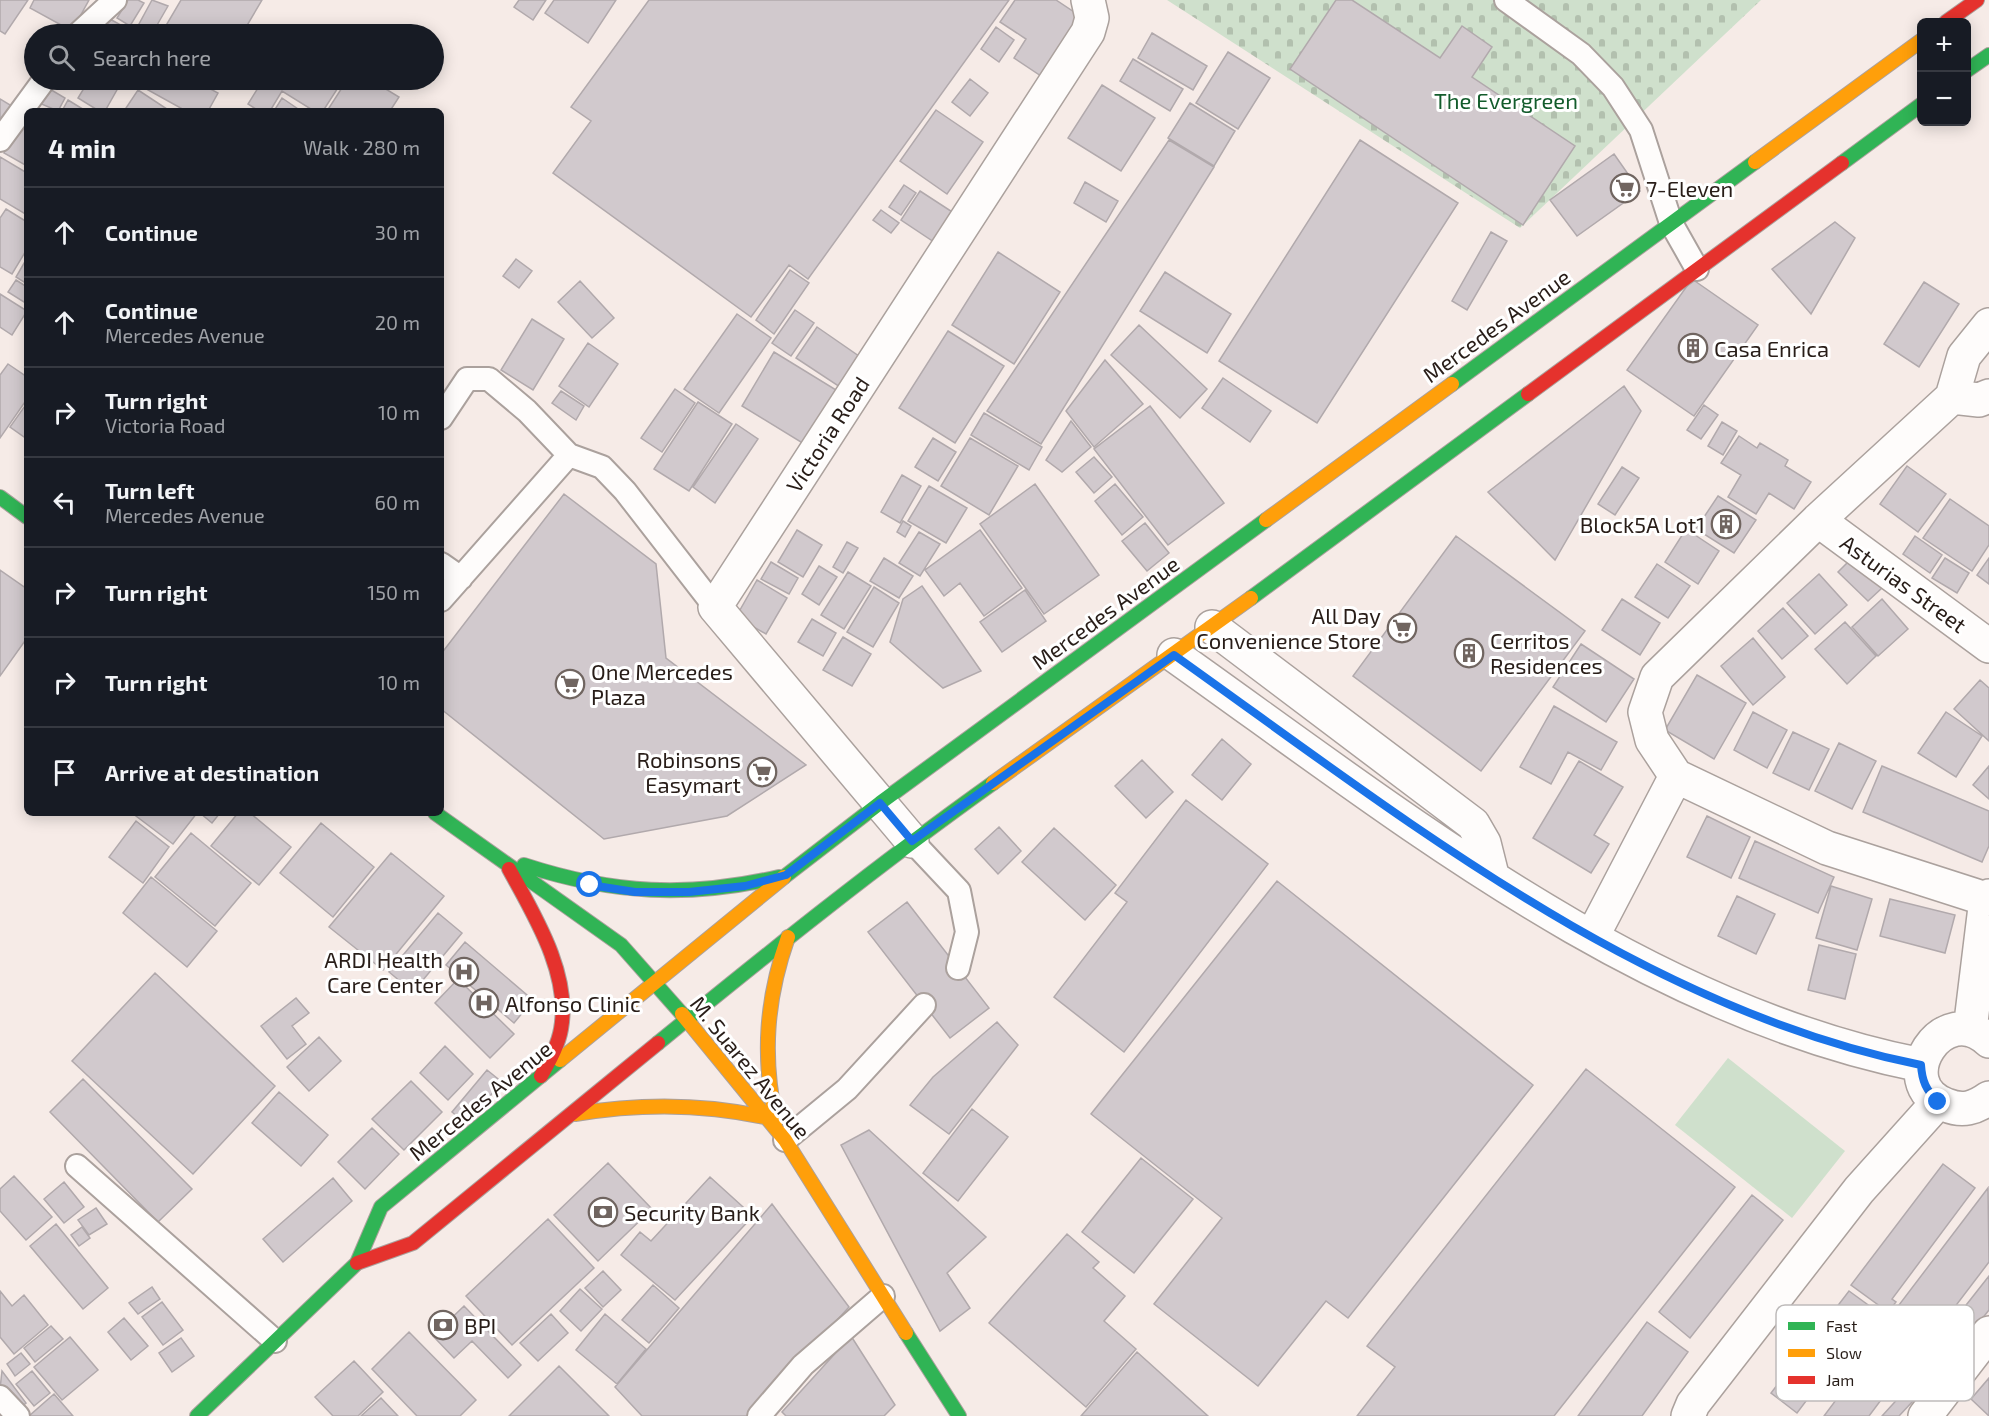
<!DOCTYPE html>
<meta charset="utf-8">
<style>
:root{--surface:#171b24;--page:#242831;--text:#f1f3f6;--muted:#9ea1a6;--line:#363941}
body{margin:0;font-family:"Exo 2",sans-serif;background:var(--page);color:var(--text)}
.controls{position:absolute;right:18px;top:18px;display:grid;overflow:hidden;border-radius:9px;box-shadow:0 3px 15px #0003}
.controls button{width:54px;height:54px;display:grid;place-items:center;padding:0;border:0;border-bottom:2px solid var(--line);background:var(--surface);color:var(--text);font:30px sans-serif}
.stop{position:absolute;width:18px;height:18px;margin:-14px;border:4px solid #1a73e8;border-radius:50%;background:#fff}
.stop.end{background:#1a73e8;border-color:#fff;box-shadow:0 2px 6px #0008}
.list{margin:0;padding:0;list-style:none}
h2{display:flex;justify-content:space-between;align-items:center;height:78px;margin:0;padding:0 24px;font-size:26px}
h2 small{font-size:20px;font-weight:400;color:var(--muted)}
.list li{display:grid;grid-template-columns:39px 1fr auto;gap:18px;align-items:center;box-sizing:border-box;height:90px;padding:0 24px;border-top:2px solid var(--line)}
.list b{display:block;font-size:22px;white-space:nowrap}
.list p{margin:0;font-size:20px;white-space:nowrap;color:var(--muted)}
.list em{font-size:20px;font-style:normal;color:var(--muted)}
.icon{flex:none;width:33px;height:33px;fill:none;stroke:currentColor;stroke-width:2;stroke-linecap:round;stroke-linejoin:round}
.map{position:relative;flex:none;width:1989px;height:1416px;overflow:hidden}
.search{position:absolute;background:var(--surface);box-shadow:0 3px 15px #0003;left:24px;top:24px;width:420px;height:66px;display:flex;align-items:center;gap:15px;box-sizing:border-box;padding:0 21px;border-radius:33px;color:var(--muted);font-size:22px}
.panel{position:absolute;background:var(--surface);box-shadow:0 3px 15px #0003;left:24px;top:108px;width:420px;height:708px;border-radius:9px}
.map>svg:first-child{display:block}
</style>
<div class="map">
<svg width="1989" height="1416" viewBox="0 0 1989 1416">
<defs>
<pattern id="cemetery-stones" width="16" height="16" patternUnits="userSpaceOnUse" patternTransform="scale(1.5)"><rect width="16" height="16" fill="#cfe0cc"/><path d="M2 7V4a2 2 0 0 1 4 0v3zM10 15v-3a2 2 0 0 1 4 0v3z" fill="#b2c0ae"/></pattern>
</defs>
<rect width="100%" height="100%" fill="#f6ebe7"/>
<path fill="url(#cemetery-stones)" d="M1167 0H1761L1520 228Z"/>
<path fill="#cfe0cc" d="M1728 1058 1845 1151 1792 1218 1675 1125Z"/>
<path fill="#d1c9cd" stroke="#b1a9ac" stroke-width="1.5" d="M0 0H28L5 34 0 31Z
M34 0H89L72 31 30 8Z
M128 0H138L144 3 130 26 117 18Z
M152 0 168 6 153 32 139 24Z
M181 0H262L242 34H161Z
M519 0H546L533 20 514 7Z
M554 0H616L588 43 545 13Z
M649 0H1009L808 279 789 265 751 317 553 173 591 121 571 107Z
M1015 0H1056L1080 16 1041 76 1014 58 1026 39 1000 22Z
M1336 0H1352L1440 58 1462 26 1492 47 1472 77 1575 146 1523 225 1290 69Z
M108 18 128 29 125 34H99Z
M996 27 1014 40 999 62 981 49Z
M1152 33 1207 66 1193 90 1138 58Z
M1228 52 1270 78 1238 129 1196 103Z
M1133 59 1183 89 1170 111 1120 81Z
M970 79 988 93 970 116 952 102Z
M89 80 122 81 105 111H99L78 98Z
M130 80H194L218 93 208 111H186Z
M263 80H343L323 111H314L282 91 270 111H259L248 104Z
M347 80H371L399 97 390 111H327Z
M1102 85 1155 118 1121 171 1068 138Z
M48 88 65 98 58 111 39 103Z
M138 90 170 111H124Z
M282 98 301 111H274Z
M0 99 15 108 0 130Z
M68 100 86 111H62Z
M1190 103 1235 131 1214 166 1168 138Z
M936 110 983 142 947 194 900 161Z
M25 116 27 117V166L4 153Z
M1169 140 1214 167 1041 444 987 411Z
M1360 140 1458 203 1317 423 1219 361Z
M1614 154 1640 191 1577 236 1550 200Z
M0 157 27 173V215L0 199Z
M1085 182 1118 201 1106 222 1074 203Z
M904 185 916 193 901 215 889 207Z
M920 191 957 215 937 244 901 220Z
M6 209 27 222V249L12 274 0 267V218Z
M881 210 899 223 891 233 873 220Z
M1835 222 1855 238 1811 314 1772 269Z
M1491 232 1507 241 1467 310 1452 301Z
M998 252 1060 292 1014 364 952 325Z
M27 258V284L16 277Z
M516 259 532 271 519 288 503 276Z
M790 270 809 283 774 334 756 320Z
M1165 272 1231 314 1207 353 1140 311Z
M1692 279 1758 325 1694 416 1627 370Z
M16 280 27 287V304L8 292Z
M580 281 614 318 592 338 558 302Z
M1924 282 1959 304 1919 367 1884 344Z
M0 294 27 311 12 335 0 327Z
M795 310 814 323 791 356 772 343Z
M737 314 771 338 719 413 684 389Z
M532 319 564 339 533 390 501 370Z
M1139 325 1207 389 1180 418 1111 355Z
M817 327 866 361 846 391 796 358Z
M948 331 1004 366 955 443 899 408Z
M588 343 618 364 589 407 559 386Z
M774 352 841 393 809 447 742 406Z
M1105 360 1143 404 1094 447 1066 411Z
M8 364 27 377V399L0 438V375Z
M1223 378 1271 411 1250 442 1202 408Z
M1624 386 1641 411 1555 560 1488 492Z
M675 389 695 403 662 452 641 438Z
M561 391 584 406 576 420 552 403Z
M698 402 732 424 689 491 654 469Z
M27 403V439L10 427Z
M1704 405 1718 415 1701 439 1687 430Z
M1150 406 1224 503 1168 545 1094 449Z
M984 413 1042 447 1029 470 971 435Z
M1071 421 1091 447 1062 472 1046 460Z
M1722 422 1737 431 1723 455 1708 446Z
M736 424 758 439 715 503 693 487Z
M1739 436 1757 448 1760 443 1788 460 1785 466 1811 482 1794 509 1769 493 1756 514 1728 497 1741 475 1721 463Z
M933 438 956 452 938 481 915 467Z
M970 438 1018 466 989 515 941 486Z
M1094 457 1112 477 1094 493 1076 472Z
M1907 466 1946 494 1918 532 1880 504Z
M1622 467 1639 478 1615 515 1598 504Z
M902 475 921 486 900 523 881 512Z
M1035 484 1099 575 1044 614 980 524Z
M1115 484 1143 517 1122 535 1095 501Z
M929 486 967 508 946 543 908 521Z
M564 494 656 564 666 658 806 765 727 816 604 839 441 709V654Z
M1718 496 1756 520 1734 553 1696 529Z
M1950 499 1989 526V545L1972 571 1923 538Z
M903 521 911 526 905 537 897 532Z
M1145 523 1169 553 1147 571 1122 541Z
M1686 529 1719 551 1698 584 1665 562Z
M797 530 822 545 803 577 778 562Z
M980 530 1022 588 984 616 960 583 944 596 925 570Z
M919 532 940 544 920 576 899 563Z
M1456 536 1585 631 1481 771 1353 676Z
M1915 536 1942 555 1930 573 1903 554Z
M847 542 858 548 843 573 833 567Z
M884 558 913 576 899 598 870 581Z
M1852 558 1882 588 1868 601 1838 572Z
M1945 558 1969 573 1957 593 1932 578Z
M1989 558V584L1977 575Z
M771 562 798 578 789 594 761 579Z
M1657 564 1690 586 1668 618 1635 597Z
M819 566 837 577 819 605 802 594Z
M0 570 27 589V638L0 676Z
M848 572 871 586 844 629 821 615Z
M1819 574 1847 605 1815 634 1787 603Z
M757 580 787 598 766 634 736 617Z
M922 586 981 671 943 688 890 642 903 599Z
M874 587 899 603 873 647 847 632Z
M1025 590 1046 621 1002 652 980 622Z
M1622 599 1660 623 1640 655 1602 630Z
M1882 599 1908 629 1878 656 1852 627Z
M1783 608 1808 636 1782 659 1758 631Z
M812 619 836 633 823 656 798 642Z
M1845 622 1876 656 1847 684 1815 649Z
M843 637 871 654 852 686 823 670Z
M1753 638 1785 677 1753 705 1721 666Z
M1581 644 1634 679 1606 722 1553 687Z
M1697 675 1746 703 1714 759 1665 730Z
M1980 680 1989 688V741L1954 709Z
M1554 706 1617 742 1601 770 1568 752 1551 784 1520 767Z
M1753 712 1787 730 1767 768 1734 750Z
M1946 712 1982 736 1956 777 1918 753Z
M1793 732 1829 749 1809 790 1773 773Z
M1222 739 1251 764 1222 800 1192 775Z
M1839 743 1876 761 1852 809 1815 791Z
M1142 760 1173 792 1146 818 1115 786Z
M1579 761 1623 787 1594 835 1609 844 1591 873 1533 838Z
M1882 766 1989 811V846L1982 862 1863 812Z
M1989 766V799L1973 785Z
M1186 800 1268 864 1124 1052 1054 997 1127 902 1115 893Z
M132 813H197L173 844Z
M200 813H220L212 823Z
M238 813H250L291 847 259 885 211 846Z
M1707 816 1750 837 1731 878 1687 857Z
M136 821 169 847 143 883 109 857Z
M321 823 374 867 333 917 280 873Z
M999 827 1021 851 998 874 975 849Z
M1054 828 1116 885 1085 920 1022 862Z
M191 833 251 883 215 926 155 877Z
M1755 841 1834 877 1818 913 1739 878Z
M391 853 444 896 383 970 329 927Z
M151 877 217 931 187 967 123 913Z
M1277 881 1533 1085 1348 1318 1326 1301 1258 1386 1154 1304 1222 1218 1091 1114Z
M1831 886 1872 899 1857 950 1816 938Z
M1737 896 1775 914 1756 954 1718 936Z
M1890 899 1955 915 1945 953 1880 936Z
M907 902 989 1008 950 1038 868 932Z
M438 913 462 933 413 992 389 972Z
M465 942 533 1000 514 1023 446 965Z
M1819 945 1856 954 1845 999 1808 990Z
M155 973 275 1086 193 1174 72 1061Z
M458 979 514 1034 490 1058 435 1003Z
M296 998 309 1013 292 1026 306 1044 287 1059 261 1026Z
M997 1022 1018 1045 949 1134 910 1105 933 1077Z
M319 1037 341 1061 309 1091 287 1067Z
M445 1046 473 1074 448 1100 420 1073Z
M1586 1069 1735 1187 1554 1416H1357L1395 1367 1367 1346Z
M487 1070 502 1082 466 1124 452 1112Z
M83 1079 192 1189 158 1222 50 1112Z
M411 1081 442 1112 404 1150 372 1119Z
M279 1092 328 1135 301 1166 252 1123Z
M972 1109 1008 1137 958 1201 923 1173Z
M372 1128 399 1154 365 1189 338 1162Z
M869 1130 986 1237 947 1273 970 1308 940 1331 841 1145Z
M1141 1158 1193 1199 1134 1273 1082 1232Z
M608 1163 652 1209 598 1261 554 1215Z
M1943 1164 1975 1188 1892 1299 1896 1302 1888 1312 1851 1285Z
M14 1176 52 1217 26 1240 0 1211V1189Z
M710 1177 753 1216 675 1300 621 1255 640 1232 651 1241Z
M333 1178 352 1201 283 1262 263 1239Z
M64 1182 84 1207 64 1223 44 1199Z
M1988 1188 1989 1262 1919 1354 1883 1326Z
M1752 1195 1783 1220 1690 1338 1659 1312Z
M772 1204 849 1307 749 1416H642L615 1387Z
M96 1208 107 1224 89 1235 78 1220Z
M548 1219 594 1268 512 1345 466 1296Z
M56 1224 108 1288 83 1309 30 1246Z
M82 1227 90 1238 79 1246 71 1235Z
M1067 1234 1099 1262 1093 1268 1125 1296 1104 1321 1136 1349 1086 1407 989 1323Z
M603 1271 621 1290 603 1307 585 1288Z
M1989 1276V1310L1953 1355 1937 1342Z
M653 1285 679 1308 649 1343 622 1320Z
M152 1287 160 1299 138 1314 129 1303Z
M580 1289 602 1309 581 1331 560 1311Z
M0 1291 12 1306 24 1295 48 1325 14 1354 0 1337Z
M1849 1291 1875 1310 1797 1413 1771 1393Z
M162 1302 183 1330 163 1345 142 1317Z
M464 1306 521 1365 508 1378 472 1341 454 1358 433 1336Z
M551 1314 568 1333 538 1361 520 1343Z
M605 1314 646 1349 617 1384 576 1350Z
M124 1318 148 1346 131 1360 108 1332Z
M1647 1322 1688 1352 1642 1416H1578Z
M51 1326 63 1339 35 1362 24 1348Z
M1876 1327 1914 1356 1869 1416H1824L1854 1376 1844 1369Z
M409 1332 476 1400 460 1416H417L372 1369Z
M851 1336 895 1405 884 1416H786L782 1412Z
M70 1337 98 1370 62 1400 34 1367Z
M181 1338 194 1356 172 1372 159 1353Z
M1137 1352 1208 1416H1081Z
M21 1353 30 1364 15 1376 7 1364Z
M354 1361 383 1392 358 1416H333L315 1397Z
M559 1366 609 1416H509Z
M2 1371 26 1403 17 1410 0 1389Z
M32 1371 50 1393 34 1406 16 1384Z
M1989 1378V1416L1971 1399Z
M1903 1393 1913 1401 1899 1416H1882Z
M54 1394 73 1416H29Z
M381 1398 398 1416H361Z"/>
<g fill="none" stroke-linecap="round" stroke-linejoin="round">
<g stroke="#aba19d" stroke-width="26">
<path id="lane" d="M1506 0 1581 54 1613 87 1641 130 1671 223 1697 269
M78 34 115 0
M0 140 44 80
M441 418 467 379H489L527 411 569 455
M441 564 461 578
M441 600 569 455 602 467 625 491 715 607
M912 841 959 891 967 932 958 968
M785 1140 847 1089 924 1005
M77 1166 275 1341
M0 1397 18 1416
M759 1416 803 1365 883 1296"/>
</g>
<g stroke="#aba19d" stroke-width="36">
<path id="street" d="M1952 397 1979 400 1989 396
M1818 520 1989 646
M1212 627 1473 824 1484 843 1492 875
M1174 655C1401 816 1641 1010 1921 1065
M912 841 715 607 1088 32 1092 18 1088 0
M1986 899 1827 848 1676 776 1652 740 1645 712 1657 677 1818 520 1952 397 1964 356 1989 325
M1592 937 1676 776
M1970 1030 1986 899 1989 896
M1989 1041C1944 997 1888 1083 1946 1105 1963 1112 1975 1108 1989 1098
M1688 1416 1693 1404 1859 1190 1938 1102
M1925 1416 1989 1333"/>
</g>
<g stroke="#aba19d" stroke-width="16">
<path id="fast" d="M1966 71 1989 55
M1842 163 1922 104
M1452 384 1755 162
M0 497 27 517
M1251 598 1528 394
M435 813 621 945 682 1014
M524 865C613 894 688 898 779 877
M784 877 880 803 1266 520
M658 1043C767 954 878 865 993 783
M906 1333 959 1416
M197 1416 357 1263 381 1207 560 1060"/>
</g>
<g stroke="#aba19d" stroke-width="16">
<path id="slow" d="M1755 162 1922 40
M1266 520 1452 384
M993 783 1251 598
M682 1014 785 1140 906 1333
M560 1060 784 877
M575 1114C641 1103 703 1103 769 1118
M776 1121C762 1057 766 999 788 937"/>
</g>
<g stroke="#aba19d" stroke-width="16">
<path id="jam" d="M1946 22 1977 0
M1528 394 1842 163
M509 869C534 915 571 974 561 1029 558 1046 549 1061 541 1076
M357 1263 413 1243 658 1043"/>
</g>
<use href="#lane" stroke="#fefcfb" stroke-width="22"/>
<use href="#street" stroke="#fefcfb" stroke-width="33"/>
<use href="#fast" stroke="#30b455" stroke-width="14"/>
<use href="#slow" stroke="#ff9f0a" stroke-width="14"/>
<use href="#jam" stroke="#e5322d" stroke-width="14"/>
</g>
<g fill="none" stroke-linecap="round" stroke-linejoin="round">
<path stroke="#1a73e8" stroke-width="8" d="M590 885 635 892H689L745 886 786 875 880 803 912 841 1174 655C1402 817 1641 1009 1921 1065 1922 1081 1926 1090 1938 1102"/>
</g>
<defs>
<g id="supermarket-ring" transform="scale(1.5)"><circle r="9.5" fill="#fff" stroke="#706560" stroke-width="1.5"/><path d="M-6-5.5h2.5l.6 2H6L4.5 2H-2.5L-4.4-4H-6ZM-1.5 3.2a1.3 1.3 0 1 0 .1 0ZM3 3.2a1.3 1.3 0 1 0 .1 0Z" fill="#706560"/></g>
<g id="building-ring" transform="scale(1.5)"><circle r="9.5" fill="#fff" stroke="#706560" stroke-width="1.5"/><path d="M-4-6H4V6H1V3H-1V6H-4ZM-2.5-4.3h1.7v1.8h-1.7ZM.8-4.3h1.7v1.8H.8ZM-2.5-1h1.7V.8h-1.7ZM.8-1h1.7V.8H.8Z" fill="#706560"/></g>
<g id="hospital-ring" transform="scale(1.5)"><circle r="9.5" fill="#fff" stroke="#706560" stroke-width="1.5"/><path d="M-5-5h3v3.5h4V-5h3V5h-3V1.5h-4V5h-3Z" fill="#706560"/></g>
<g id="bank-ring" transform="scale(1.5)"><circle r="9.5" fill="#fff" stroke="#706560" stroke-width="1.5"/><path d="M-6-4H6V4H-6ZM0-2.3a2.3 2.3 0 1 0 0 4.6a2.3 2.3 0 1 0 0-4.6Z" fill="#706560"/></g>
</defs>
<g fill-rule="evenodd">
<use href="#supermarket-ring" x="1625" y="188"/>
<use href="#building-ring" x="1693" y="348"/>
<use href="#building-ring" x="1726" y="524"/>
<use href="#supermarket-ring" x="1402" y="628"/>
<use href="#building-ring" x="1469" y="653"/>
<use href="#supermarket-ring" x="570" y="684"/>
<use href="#supermarket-ring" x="762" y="772"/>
<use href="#hospital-ring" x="464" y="972"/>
<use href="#hospital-ring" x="484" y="1003"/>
<use href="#bank-ring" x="603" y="1212"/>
<use href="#bank-ring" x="443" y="1325"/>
</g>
<g text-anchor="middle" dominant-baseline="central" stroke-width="6" stroke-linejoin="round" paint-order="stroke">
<g font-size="22" fill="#135c2c" stroke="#fff">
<text x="1506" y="100">The Evergreen</text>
</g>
<g font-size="22" fill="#281d18" stroke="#fff" text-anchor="start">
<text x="1646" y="188">7-Eleven</text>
<text x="1714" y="348">Casa Enrica</text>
<text x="1705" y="524" text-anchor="end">Block5A Lot1</text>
<text x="1381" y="615" text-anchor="end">All Day<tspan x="1381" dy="25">Convenience Store</tspan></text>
<text x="1490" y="640">Cerritos<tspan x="1490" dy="25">Residences</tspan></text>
<text x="591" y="671">One Mercedes<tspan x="591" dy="25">Plaza</tspan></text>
<text x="741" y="759" text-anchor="end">Robinsons<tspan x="741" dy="25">Easymart</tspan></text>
<text x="443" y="959" text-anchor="end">ARDI Health<tspan x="443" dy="25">Care Center</tspan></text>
<text x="505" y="1003">Alfonso Clinic</text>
<text x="624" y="1212">Security Bank</text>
<text x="464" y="1325">BPI</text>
</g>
<g font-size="22" fill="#281d18" stroke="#fff">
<text transform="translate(1496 325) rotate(-36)">Mercedes Avenue</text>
<text transform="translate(827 434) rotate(-57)">Victoria Road</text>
<text transform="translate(1904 583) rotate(36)">Asturias Street</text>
<text transform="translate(1105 612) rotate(-36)">Mercedes Avenue</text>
<text transform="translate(751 1067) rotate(51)">M. Suarez Avenue</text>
<text transform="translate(480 1100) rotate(-39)">Mercedes Avenue</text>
</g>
</g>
<rect x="1776" y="1305" width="198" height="96" rx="9" fill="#fff" stroke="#bebbba" stroke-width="1.5"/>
<rect x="1788" y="1322" width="27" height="8" fill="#30b455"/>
<rect x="1788" y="1349" width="27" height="8" fill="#ff9f0a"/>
<rect x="1788" y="1376" width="27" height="8" fill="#e5322d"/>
<g font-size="16" fill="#281d18">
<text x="1826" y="1332">Fast</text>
<text x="1826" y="1359">Slow</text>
<text x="1826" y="1386">Jam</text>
</g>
</svg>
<div class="controls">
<button>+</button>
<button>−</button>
</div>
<div class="stop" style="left:590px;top:885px"></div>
<div class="stop end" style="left:1938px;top:1102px"></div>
<div class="search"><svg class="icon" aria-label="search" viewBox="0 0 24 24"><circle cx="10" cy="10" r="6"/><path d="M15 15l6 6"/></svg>Search here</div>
<section class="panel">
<h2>4 min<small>Walk · 280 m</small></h2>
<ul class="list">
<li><svg class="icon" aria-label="ahead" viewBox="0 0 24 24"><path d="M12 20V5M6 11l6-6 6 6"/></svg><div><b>Continue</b></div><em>30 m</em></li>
<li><svg class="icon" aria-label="ahead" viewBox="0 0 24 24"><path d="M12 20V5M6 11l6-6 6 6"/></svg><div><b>Continue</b><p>Mercedes Avenue</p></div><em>20 m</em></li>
<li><svg class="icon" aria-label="right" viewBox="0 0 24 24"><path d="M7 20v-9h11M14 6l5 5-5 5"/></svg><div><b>Turn right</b><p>Victoria Road</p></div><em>10 m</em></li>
<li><svg class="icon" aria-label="left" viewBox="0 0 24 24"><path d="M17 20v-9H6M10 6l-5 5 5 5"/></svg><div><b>Turn left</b><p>Mercedes Avenue</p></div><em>60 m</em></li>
<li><svg class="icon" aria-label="right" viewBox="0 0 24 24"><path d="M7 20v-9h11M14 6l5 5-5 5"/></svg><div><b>Turn right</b></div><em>150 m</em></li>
<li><svg class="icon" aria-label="right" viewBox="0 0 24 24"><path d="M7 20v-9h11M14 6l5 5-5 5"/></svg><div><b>Turn right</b></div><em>10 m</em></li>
<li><svg class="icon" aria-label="arrive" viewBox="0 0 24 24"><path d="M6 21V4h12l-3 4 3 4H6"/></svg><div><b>Arrive at destination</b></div></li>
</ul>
</section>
</div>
